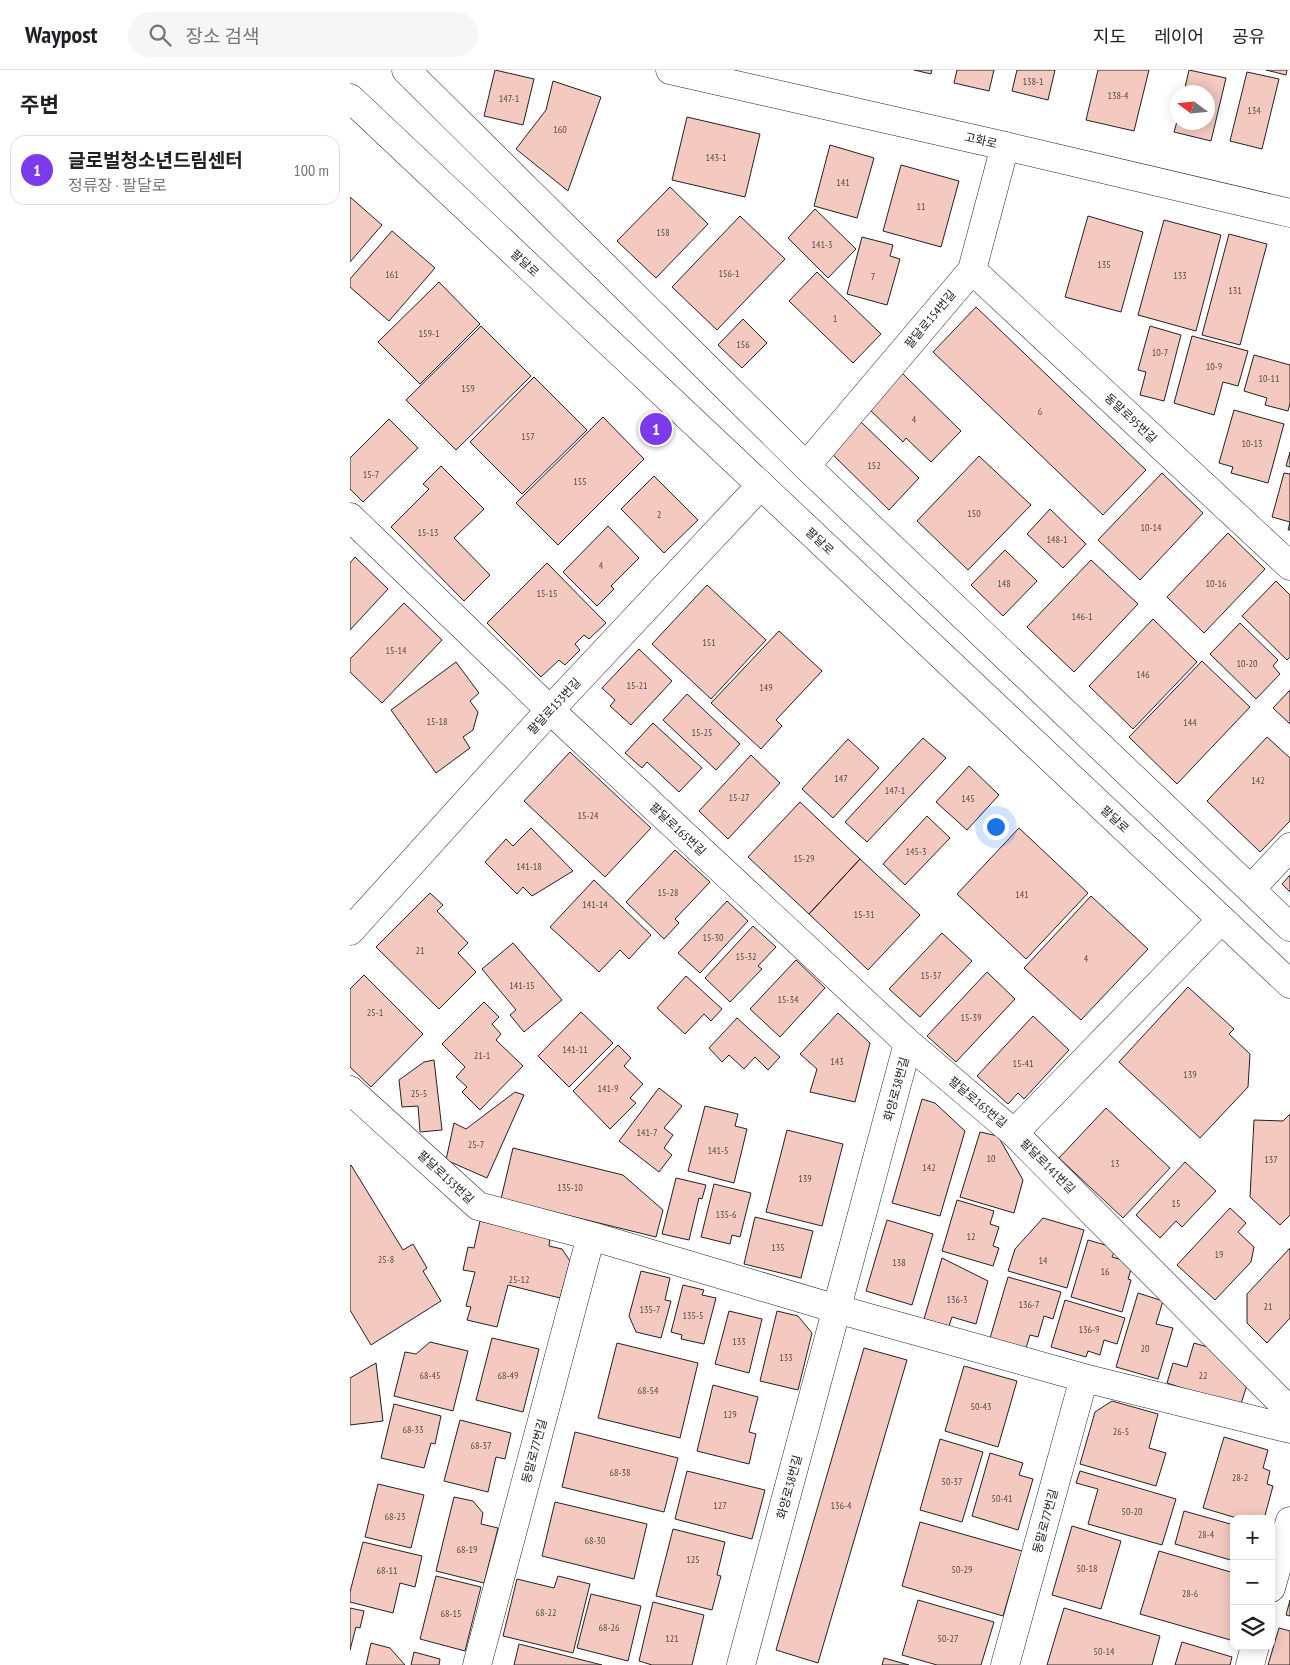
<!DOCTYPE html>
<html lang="ko">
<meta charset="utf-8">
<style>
:root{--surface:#fff;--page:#f6f6f6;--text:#202124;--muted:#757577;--line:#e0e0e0;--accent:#7c3aed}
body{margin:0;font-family:"PT Sans Narrow","Noto Sans KR",sans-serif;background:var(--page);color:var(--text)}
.controls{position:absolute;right:15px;bottom:15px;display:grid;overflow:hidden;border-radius:10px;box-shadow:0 2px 12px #0003}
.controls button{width:45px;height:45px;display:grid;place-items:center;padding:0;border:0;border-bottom:1px solid var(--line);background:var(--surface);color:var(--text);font:25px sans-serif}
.compass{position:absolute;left:820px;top:15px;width:45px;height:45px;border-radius:50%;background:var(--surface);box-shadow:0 2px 12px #0003;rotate:285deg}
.you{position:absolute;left:645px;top:756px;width:18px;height:18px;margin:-12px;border:4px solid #fff;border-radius:50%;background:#1a73e8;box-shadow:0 0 0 8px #1a73e833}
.badge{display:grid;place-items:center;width:32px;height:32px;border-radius:50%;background:var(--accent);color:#fff;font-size:16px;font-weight:700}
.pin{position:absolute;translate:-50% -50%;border:2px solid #fff;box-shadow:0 1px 5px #0006}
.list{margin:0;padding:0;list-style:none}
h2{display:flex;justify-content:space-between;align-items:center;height:65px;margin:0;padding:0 20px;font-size:21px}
h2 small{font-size:16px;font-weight:400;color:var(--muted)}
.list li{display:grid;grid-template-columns:32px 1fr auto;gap:15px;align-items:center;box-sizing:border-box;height:70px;margin:0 10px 10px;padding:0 10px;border:1px solid var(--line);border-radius:15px}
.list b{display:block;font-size:19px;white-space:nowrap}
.list p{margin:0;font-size:16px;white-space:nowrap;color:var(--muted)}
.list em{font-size:16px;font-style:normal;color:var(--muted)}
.icon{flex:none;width:28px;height:28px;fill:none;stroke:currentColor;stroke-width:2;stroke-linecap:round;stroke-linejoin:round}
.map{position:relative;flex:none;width:940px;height:1595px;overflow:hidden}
header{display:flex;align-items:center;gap:30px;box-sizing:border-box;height:70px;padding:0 25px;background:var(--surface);border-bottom:1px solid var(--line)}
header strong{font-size:24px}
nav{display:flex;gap:28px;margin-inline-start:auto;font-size:18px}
.search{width:350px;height:45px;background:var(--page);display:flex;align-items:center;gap:12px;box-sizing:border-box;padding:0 18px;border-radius:28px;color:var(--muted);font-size:19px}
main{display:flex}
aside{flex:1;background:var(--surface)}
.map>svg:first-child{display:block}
</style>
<header>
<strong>Waypost</strong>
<div class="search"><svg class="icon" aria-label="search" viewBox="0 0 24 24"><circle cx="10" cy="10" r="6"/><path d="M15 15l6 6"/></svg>장소 검색</div>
<nav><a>지도</a><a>레이어</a><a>공유</a></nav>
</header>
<main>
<aside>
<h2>주변<small></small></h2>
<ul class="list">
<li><span class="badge">1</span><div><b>글로벌청소년드림센터</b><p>정류장 · 팔달로</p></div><em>100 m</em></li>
</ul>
</aside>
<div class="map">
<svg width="940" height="1595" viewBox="0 0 940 1595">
<rect width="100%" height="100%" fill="#fff"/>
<path fill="#f3c9c0" stroke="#222" d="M145 0 184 9 173 55 134 46Z
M564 0H582L581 4Z
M607 0H644L639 21 604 13Z
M667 0H705L698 30 662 21Z
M748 0H799L784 61 736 50Z
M839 0 876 8 861 71 824 62 828 48V52H858V22H834Z
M916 0H937L936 5Z
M897 2 929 9 912 79 880 71Z
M203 11 251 27 218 121 166 79 196 40Z
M337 47 410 64 395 127 322 110Z
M480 75 524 88 507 148 464 136Z
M551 95 609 111 591 177 533 161Z
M320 117 358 154 306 208 267 171Z
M0 127 32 155 0 192Z
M465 139 506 179 478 208 438 168Z
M390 146 435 189 367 260 322 217Z
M738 146 793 162 771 242 715 227Z
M814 150 871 165 846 261 788 245Z
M42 161 85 198 39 251 0 217V209Z
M879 164 917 174 890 275 852 265Z
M512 167 543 175 540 186 550 189 537 235 497 224Z
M467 202 531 264 503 293 439 231Z
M89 212 130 254 70 314 28 272Z
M626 237 796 400 753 445 583 282Z
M393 249 417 273 392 298 368 275Z
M131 256 181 306 106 380 56 330Z
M800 256 831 265 814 331 790 325 796 302 788 300Z
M842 266 898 281 888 316 873 312 864 345 824 333Z
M904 285 940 295V333L938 341 915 335 917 328 894 321Z
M551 302 611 361 581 392 556 368 553 372 517 337Z
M184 307 237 360 172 424 120 372Z
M884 340 934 354 918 413 881 403 883 397 869 393Z
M253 347 294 389 208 475 166 433Z
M39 349 68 378 13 432 0 419V388Z
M509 350 569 408 539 440 479 381Z
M940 382V397L936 396Z
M629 386 681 435 618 500 567 451Z
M91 396 134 439 104 468 140 505 114 531 41 457 79 419 73 414Z
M812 403 853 443 790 510 748 470Z
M934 403 940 404V460H938L940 452 922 447Z
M304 406 348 450 314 483 271 439Z
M700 439 736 474 713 498 677 464Z
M258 456 289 488 261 516 264 519 247 536 213 502Z
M878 463 915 499 854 563 817 527Z
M655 480 687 511 653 546 621 515Z
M5 487 38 519 0 560V493Z
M741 490 788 534 724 602 677 557Z
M197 493 256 553 239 569 234 565 225 574 230 580 215 595 209 590 191 607 137 553Z
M926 511 940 525V587L937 590 892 546Z
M357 515 416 570 361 629 302 574Z
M54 533 92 570 32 633 0 602V589Z
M803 549 847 592 783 659 739 616Z
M890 553 928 590 923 596 930 604 906 629 860 584Z
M429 561 472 601 426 650 432 656 411 679 361 633Z
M289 579 322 611 281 655 260 636 265 630 252 618Z
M852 591 900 637 827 714 779 667Z
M106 592 129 623 120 631 128 642 123 660 113 667 120 678 86 703 41 640Z
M940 620V654L923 638Z
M337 624 390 674 366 700 313 650Z
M303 653 352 698 329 722 297 692 292 698 275 683Z
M917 667 940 688V751L910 782 857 731Z
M573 668 596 688 517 772 495 752Z
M498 669 529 698 483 748 452 719Z
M220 682 301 758 255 807 174 731Z
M401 685 430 713 378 769 349 741Z
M619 696 649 725 617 760 586 732Z
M450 732 510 789 459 844 398 787Z
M577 746 600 768 555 815 533 794Z
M181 758 223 801 182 826 173 817 167 824 135 792 156 769 163 776Z
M669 758 738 823 676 889 607 824Z
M325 780 360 812 325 849 329 853 314 869 276 832Z
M510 789 570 845 518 900 459 844Z
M940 805V822L932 814Z
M244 810 301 865 279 889 270 880 249 902 200 857Z
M80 823 93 835 87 841 118 873 108 883 126 902 89 939 26 877Z
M741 826 798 879 731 950 674 898Z
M377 831 398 851 350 903 328 883Z
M403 856 426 877 408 896 412 899 380 932 355 908Z
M592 863 622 891 570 947 539 919Z
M163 873 212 930 174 962 160 945 166 940 132 899Z
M446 890 475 918 430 967 400 939Z
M637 902 665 929 606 992 577 966Z
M14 905 73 964 21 1017 0 997V919Z
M336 906 372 939 361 951 354 944 335 964 307 938Z
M838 917 884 959 879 964 900 984 898 1017 850 1068 769 992Z
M134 932 149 947 142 954 151 964 146 970 173 996 130 1040 112 1022 117 1017 106 1007 115 997 92 974Z
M231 942 263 973 219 1017 188 986Z
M488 943 520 973 505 1032 460 1022 467 999 450 984Z
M683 946 719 980 674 1029 668 1023 658 1034 627 1006Z
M387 948 430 987 418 1000 405 987 394 999 379 985 372 992 359 978Z
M268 975 281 988 274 996 293 1014 280 1028 286 1033 260 1059 223 1021Z
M84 990 92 1060 70 1062 68 1036 52 1037 49 1010 74 992Z
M309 1018 332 1036 314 1058 323 1065 314 1078 322 1085 309 1102 269 1071Z
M165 1022 174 1025 137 1108 96 1090 104 1053 116 1059Z
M572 1029 585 1033 615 1061 590 1146 542 1133Z
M355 1036 388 1044 385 1056 397 1059 384 1113 338 1101Z
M756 1038 820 1098 773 1148 709 1088Z
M940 1044V1145L930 1155 900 1127 904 1050 933 1051Z
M437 1060 493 1074 472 1156 416 1142Z
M630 1062 648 1066 673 1110 664 1143 610 1127Z
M163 1078 273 1105 313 1140 306 1167 151 1129Z
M835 1092 866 1121 832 1157 826 1151 810 1168 786 1145Z
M1 1095 53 1180 63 1174 77 1198 73 1201 91 1231 21 1275 0 1240V1096Z
M326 1108 356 1115 352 1129 349 1128 339 1170 312 1164Z
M364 1114 401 1123 390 1167 382 1165 380 1174 351 1167Z
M607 1130 644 1141 640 1154 649 1157 643 1176 649 1178 643 1196 592 1181Z
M880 1138 896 1153 888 1162 904 1177 901 1192 865 1230 827 1195Z
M405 1147 463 1161 451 1208 394 1194Z
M693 1148 734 1160 717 1218 658 1201 665 1179Z
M537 1150 583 1164 562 1235 516 1221Z
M130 1151 200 1168 199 1176 212 1179 220 1191 210 1228 158 1215 147 1257 117 1250 121 1237 116 1236 125 1202 113 1200 118 1177 124 1178Z
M738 1170 766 1178 762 1187 783 1193 778 1209 781 1210 772 1242 721 1227Z
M940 1178V1248L917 1273 897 1253V1224Z
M592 1188 638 1211 626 1254 602 1247 599 1256 574 1249Z
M291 1201 320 1208 315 1230 321 1231 311 1268 286 1262 279 1246Z
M658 1207 711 1222 703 1249 694 1246 688 1267 680 1265 676 1278 640 1268Z
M333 1215 354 1220 352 1225 366 1228 354 1274 331 1269 332 1265 321 1262Z
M788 1223 813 1231 806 1254 823 1258 808 1309 766 1297Z
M715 1230 775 1248 767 1274 754 1270 750 1285 738 1281 736 1287 701 1277Z
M379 1241 412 1249 399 1303 365 1294Z
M427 1241 448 1246 462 1263 448 1320 410 1311Z
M142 1268 189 1279 173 1342 126 1330Z
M80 1272 118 1281 103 1341 44 1326 55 1282 66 1284Z
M267 1273 348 1293 330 1368 248 1348Z
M844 1273 861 1278 897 1315 890 1337 817 1313 823 1293 837 1297Z
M514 1278 557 1290 468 1593 426 1580Z
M26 1293 33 1351 0 1355V1308Z
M614 1296 667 1311 648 1377 595 1361Z
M363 1315 408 1327 399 1362 406 1364 399 1394 347 1381Z
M762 1331 808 1344 799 1378 816 1383 806 1416 730 1394 745 1342Z
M44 1334 91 1346 85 1374 81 1373 74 1398 31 1388Z
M110 1350 161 1363 155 1389 146 1387 138 1422 94 1411Z
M225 1362 328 1388 314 1442 212 1417Z
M874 1367 918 1380 913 1398 920 1401 917 1414 923 1416 914 1449H890L853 1438Z
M590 1369 633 1382 612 1452 570 1440Z
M640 1383 673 1393 669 1405 683 1409 668 1460 622 1446Z
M337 1401 415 1420 402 1469 325 1449Z
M730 1401 826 1429 812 1475 738 1454 748 1419 726 1413Z
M28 1414 74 1425 61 1478 15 1467Z
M104 1427 123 1431 133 1443 131 1454 148 1458 134 1513 86 1501Z
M205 1432 297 1454 284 1509 192 1486Z
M834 1441 884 1455V1491L825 1474Z
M570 1452 672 1481 653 1546 552 1516Z
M722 1456 771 1471 751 1539 702 1525Z
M323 1459 375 1472 367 1505 371 1506 362 1540 306 1526Z
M13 1472 72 1486 65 1517 50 1513 43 1543 0 1532V1522Z
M809 1481 884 1503V1571L790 1544Z
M86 1506 131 1517 115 1581 70 1569Z
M208 1506 240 1514 223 1583 153 1566 167 1509 204 1518Z
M241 1524 291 1536 278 1591 227 1578Z
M568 1530 644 1552 631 1595H587L552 1585Z
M940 1530V1546L936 1545Z
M303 1532 354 1545 342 1595H302L289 1591Z
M0 1538 14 1541 10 1558 6 1557 0 1580Z
M714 1538 810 1566 802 1595H697Z
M929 1558 940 1561V1595H918Z
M832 1572 882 1587 880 1595H825Z
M21 1573 40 1578 55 1595H16Z
M169 1574 252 1595H164Z
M64 1582 90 1589 89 1595H61Z
M534 1588 559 1595H532Z"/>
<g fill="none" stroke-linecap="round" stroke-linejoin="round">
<g stroke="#222" stroke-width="29">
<path id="street" d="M622 200 940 496
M456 396 622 200 655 76
M0 447 200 640 558 973 664 1063 940 1341
M901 819 940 777
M0 861 200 640 411 415
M0 1020 128 1136 241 1166 487 1239 734 1308 940 1359
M664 1063 871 850
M921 1518 940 1451
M127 1595 241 1166
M391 1595 558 973
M655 1595 734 1308
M900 1595 905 1576"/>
</g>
<g stroke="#222" stroke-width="29">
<path id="secondary" d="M56 0 456 396 940 857
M320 0 655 76 940 143
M0 28 940 914"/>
</g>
<use href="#street" stroke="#fff" stroke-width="28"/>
<use href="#secondary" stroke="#fff" stroke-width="28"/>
</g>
<g text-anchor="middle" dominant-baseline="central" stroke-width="4" stroke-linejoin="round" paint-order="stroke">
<g font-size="10" fill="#564c4a">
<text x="683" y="11">138-1</text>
<text x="768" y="25">138-4</text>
<text x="159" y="28">147-1</text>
<text x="904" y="40">134</text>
<text x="210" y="59">160</text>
<text x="366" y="87">143-1</text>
<text x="493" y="112">141</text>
<text x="571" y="136">11</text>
<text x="313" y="162">158</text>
<text x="472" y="174">141-3</text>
<text x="754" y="194">135</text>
<text x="379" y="203">156-1</text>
<text x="42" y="204">161</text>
<text x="830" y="205">133</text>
<text x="523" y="206">7</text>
<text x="885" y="220">131</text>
<text x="485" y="248">1</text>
<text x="79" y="263">159-1</text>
<text x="393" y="274">156</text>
<text x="810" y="282">10-7</text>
<text x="864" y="296">10-9</text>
<text x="919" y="308">10-11</text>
<text x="118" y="318">159</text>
<text x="690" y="341">6</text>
<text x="564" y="349">4</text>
<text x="178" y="366">157</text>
<text x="902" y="373">10-13</text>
<text x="524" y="395">152</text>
<text x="21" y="404">15-7</text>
<text x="230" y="411">155</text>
<text x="624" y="443">150</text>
<text x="309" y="444">2</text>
<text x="801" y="457">10-14</text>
<text x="78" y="462">15-13</text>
<text x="707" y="469">148-1</text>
<text x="251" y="495">4</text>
<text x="654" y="513">148</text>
<text x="866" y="513">10-16</text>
<text x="197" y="523">15-15</text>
<text x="732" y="546">146-1</text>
<text x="359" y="572">151</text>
<text x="46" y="580">15-14</text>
<text x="897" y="593">10-20</text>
<text x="793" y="604">146</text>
<text x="287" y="615">15-21</text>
<text x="416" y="617">149</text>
<text x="87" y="651">15-18</text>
<text x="840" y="652">144</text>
<text x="352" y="662">15-25</text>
<text x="491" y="708">147</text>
<text x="908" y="710">142</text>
<text x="545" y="720">147-1</text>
<text x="389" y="727">15-27</text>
<text x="618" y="728">145</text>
<text x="238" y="745">15-24</text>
<text x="566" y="781">145-3</text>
<text x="454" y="788">15-29</text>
<text x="179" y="796">141-18</text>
<text x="318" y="822">15-28</text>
<text x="672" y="824">141</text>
<text x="245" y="834">141-14</text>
<text x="514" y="844">15-31</text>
<text x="363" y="867">15-30</text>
<text x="70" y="880">21</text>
<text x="396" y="886">15-32</text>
<text x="736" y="888">4</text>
<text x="581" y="905">15-37</text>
<text x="172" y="915">141-15</text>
<text x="438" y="929">15-34</text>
<text x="25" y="942">25-1</text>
<text x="621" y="947">15-39</text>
<text x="225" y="979">141-11</text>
<text x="132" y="985">21-1</text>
<text x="487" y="991">143</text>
<text x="673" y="993">15-41</text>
<text x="840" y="1004">139</text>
<text x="258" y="1018">141-9</text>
<text x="69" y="1023">25-5</text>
<text x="297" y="1062">141-7</text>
<text x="126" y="1074">25-7</text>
<text x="368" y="1080">141-5</text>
<text x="641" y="1088">10</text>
<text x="921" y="1089">137</text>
<text x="765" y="1093">13</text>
<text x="579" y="1097">142</text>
<text x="455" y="1108">139</text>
<text x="220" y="1117">135-10</text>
<text x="826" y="1133">15</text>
<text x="376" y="1144">135-6</text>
<text x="621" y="1166">12</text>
<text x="428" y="1177">135</text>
<text x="869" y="1184">19</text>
<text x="36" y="1189">25-8</text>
<text x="693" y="1190">14</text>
<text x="549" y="1192">138</text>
<text x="755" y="1201">16</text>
<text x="169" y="1209">25-12</text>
<text x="607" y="1229">136-3</text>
<text x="679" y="1234">136-7</text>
<text x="918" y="1236">21</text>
<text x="300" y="1239">135-7</text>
<text x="343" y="1245">135-5</text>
<text x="739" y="1259">136-9</text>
<text x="389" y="1271">133</text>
<text x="795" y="1278">20</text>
<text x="436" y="1287">133</text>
<text x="80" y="1305">68-45</text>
<text x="158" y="1305">68-49</text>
<text x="853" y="1305">22</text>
<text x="298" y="1320">68-54</text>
<text x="631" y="1336">50-43</text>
<text x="380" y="1344">129</text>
<text x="63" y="1359">68-33</text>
<text x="771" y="1361">26-5</text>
<text x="131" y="1375">68-37</text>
<text x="270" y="1402">68-38</text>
<text x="890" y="1407">28-2</text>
<text x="602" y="1411">50-37</text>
<text x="652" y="1428">50-41</text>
<text x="370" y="1435">127</text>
<text x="491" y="1435">136-4</text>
<text x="782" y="1441">50-20</text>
<text x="45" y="1446">68-23</text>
<text x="856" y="1464">28-4</text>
<text x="245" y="1470">68-30</text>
<text x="117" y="1479">68-19</text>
<text x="343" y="1489">125</text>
<text x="737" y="1498">50-18</text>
<text x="612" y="1499">50-29</text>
<text x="37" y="1500">68-11</text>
<text x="840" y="1523">28-6</text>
<text x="196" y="1542">68-22</text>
<text x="101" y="1543">68-15</text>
<text x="259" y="1557">68-26</text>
<text x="322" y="1568">121</text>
<text x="598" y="1568">50-27</text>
<text x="754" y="1581">50-14</text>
</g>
<g font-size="12" fill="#222" stroke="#fff">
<text transform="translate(631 70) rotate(13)">고화로</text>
<text transform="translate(175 193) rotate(43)">팔달로</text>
<text transform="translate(580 249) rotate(-50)">팔달로154번길</text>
<text transform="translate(781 348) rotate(43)">동말로95번길</text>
<text transform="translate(470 471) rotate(43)">팔달로</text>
<text transform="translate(204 636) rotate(-47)">팔달로153번길</text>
<text transform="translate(765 749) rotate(43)">팔달로</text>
<text transform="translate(328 759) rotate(43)">팔달로165번길</text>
<text transform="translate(546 1019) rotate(-75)">화양로38번길</text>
<text transform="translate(628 1032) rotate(40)">팔달로165번길</text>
<text transform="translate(698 1096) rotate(45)">팔달로141번길</text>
<text transform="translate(96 1107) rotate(43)">팔달로153번길</text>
<text transform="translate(184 1381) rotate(-75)">동말로77번길</text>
<text transform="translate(439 1417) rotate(-75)">화양로38번길</text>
<text transform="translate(695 1451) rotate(-75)">동말로77번길</text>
</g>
</g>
</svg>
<div class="controls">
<button>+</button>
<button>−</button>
<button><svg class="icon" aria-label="layers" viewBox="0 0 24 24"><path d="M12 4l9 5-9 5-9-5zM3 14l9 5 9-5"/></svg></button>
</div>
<svg class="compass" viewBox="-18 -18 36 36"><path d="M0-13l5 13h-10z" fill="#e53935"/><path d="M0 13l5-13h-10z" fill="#757577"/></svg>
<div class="you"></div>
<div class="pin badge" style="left:306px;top:359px">1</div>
</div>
</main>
